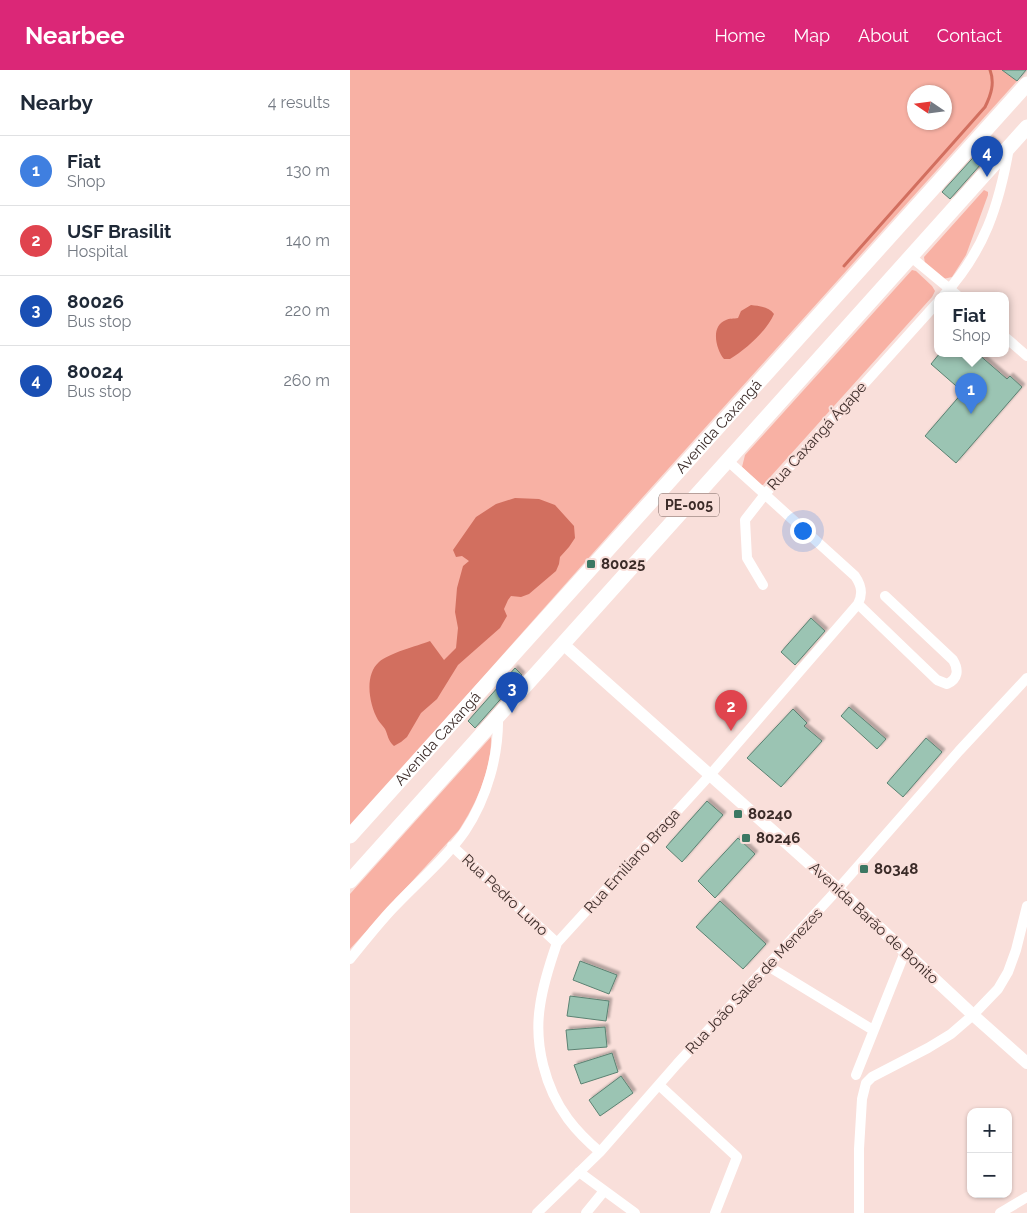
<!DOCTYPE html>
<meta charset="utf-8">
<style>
:root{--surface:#fff;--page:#f6f6f7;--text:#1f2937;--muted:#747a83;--line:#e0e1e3;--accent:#db2777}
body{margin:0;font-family:Raleway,sans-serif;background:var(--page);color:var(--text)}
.controls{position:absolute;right:15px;bottom:15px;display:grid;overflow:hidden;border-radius:10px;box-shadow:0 1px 4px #0004}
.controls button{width:45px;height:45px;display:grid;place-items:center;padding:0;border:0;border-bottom:1px solid var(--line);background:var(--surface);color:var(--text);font:25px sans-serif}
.compass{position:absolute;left:557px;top:15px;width:45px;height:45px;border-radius:50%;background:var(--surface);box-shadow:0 1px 4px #0004;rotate:283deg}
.you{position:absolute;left:452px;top:460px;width:18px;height:18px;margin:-12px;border:4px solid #fff;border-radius:50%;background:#1a73e8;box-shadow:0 0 0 8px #1a73e833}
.badge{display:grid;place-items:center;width:32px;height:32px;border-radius:50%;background:var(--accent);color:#fff;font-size:16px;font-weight:700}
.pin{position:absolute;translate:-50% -41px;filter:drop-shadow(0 1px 2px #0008)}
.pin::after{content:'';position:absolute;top:26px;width:18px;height:15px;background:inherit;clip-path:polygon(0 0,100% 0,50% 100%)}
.popup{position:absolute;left:584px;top:222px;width:75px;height:65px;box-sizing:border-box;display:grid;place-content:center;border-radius:10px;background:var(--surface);filter:drop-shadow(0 1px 4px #0005);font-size:16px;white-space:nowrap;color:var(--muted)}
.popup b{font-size:19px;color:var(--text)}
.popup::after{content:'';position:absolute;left:50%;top:100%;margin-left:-10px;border:10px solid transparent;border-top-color:var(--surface)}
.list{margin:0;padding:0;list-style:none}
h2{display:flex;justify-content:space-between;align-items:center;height:65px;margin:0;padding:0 20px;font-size:21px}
h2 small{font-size:16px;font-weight:400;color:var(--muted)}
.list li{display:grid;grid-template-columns:32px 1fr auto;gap:15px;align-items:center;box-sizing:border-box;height:70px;padding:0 20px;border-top:1px solid var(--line)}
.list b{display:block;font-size:19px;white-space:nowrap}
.list p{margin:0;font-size:16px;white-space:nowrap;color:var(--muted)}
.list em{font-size:16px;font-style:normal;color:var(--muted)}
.map{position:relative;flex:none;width:677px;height:1143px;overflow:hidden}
header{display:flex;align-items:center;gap:30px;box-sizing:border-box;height:70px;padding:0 25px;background:var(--accent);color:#fff}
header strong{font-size:24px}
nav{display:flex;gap:28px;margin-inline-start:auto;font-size:18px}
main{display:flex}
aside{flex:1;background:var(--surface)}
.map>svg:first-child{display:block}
</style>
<header>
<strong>Nearbee</strong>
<nav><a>Home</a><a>Map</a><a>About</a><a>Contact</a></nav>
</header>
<main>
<aside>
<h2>Nearby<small>4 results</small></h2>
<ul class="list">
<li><span class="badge" style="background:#3f7fe0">1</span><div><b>Fiat</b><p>Shop</p></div><em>130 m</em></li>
<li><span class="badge" style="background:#e0444e">2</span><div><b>USF Brasilit</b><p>Hospital</p></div><em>140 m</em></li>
<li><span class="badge" style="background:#1a4fb4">3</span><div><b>80026</b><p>Bus stop</p></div><em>220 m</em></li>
<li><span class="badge" style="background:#1a4fb4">4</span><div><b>80024</b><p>Bus stop</p></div><em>260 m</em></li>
</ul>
</aside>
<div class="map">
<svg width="677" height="1143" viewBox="0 0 677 1143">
<defs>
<filter id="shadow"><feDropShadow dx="3" dy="-3" stdDeviation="1" flood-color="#0004"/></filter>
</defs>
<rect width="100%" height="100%" fill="#f9dfda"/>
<path fill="#f8b1a4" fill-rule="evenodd" d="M0 0H652L667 11 274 448 0 757ZM564 22H594V52H564Z
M634 120 638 122V125L616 185 602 207 593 209 575 194 574 187Z
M562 200 566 201 582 216 585 221 582 227 413 415H411L392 397 395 385Z
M141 667C142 699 126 734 109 760L0 879V824Z"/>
<path fill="#d26f5f" d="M401 235C409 236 419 237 424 244 416 262 396 279 380 289H374C366 279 360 256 376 250 379 248 384 249 388 248L391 241Z
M165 428 189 429 205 435 224 456 225 468 219 477 210 487 209 494 206 501 179 524 171 527 161 526 158 530 154 539 157 546 150 558 108 595 87 629 71 643 57 667 51 672 44 676C38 671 38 665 35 659 33 656 30 653 28 650 19 634 14 605 29 592 39 583 67 576 80 571L94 590 106 578 108 558 105 542 107 518 113 496 119 491 112 486 106 487 103 480 126 447 146 434Z"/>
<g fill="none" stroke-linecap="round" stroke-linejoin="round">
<path stroke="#d26f5f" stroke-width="3" d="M494 196 635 37C641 25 645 13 640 0"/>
</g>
<path fill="#9bc4b3" stroke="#5b8272" filter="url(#shadow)" d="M652 0H676L667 11Z
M640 69 647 76 600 129 592 122Z
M590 283H627L657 309 660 306 672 317 606 393 575 366 613 322 581 294Z
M461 548 475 561 445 595 431 582Z
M165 598 172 605 125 658 118 651Z
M499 637 536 669 527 679 491 646Z
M443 639 457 653 454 656 472 671 431 717 397 688Z
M576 668 592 682 553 727 537 713Z
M357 731 373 745 332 792 316 777Z
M388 768 405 784 365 828 348 811Z
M370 831 416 874 393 899 346 857Z
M230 891 267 905 259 924 223 910Z
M220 926 259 931 256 951 217 946Z
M255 957 257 977 218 980 216 960Z
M262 983 268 1002 231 1014 224 995Z
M271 1006 283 1023 250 1046 239 1030Z"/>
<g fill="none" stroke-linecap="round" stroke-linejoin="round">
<path stroke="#fff" stroke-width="10" d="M561 187 607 225
M594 225C634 181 649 136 659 78
M655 267 677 286
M413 515 397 488 395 450 416 423 587 233
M508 534 587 610 597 614C608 609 609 600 603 590L535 526
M102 776 207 873
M0 889C15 871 30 851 47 834 68 812 98 786 115 761 137 728 149 685 148 646
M418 896 523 960
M506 1005 555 882
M309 1015 387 1087 365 1143
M250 1082C238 1072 227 1061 218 1049 195 1018 184 974 190 936 193 914 200 893 207 873L360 705 508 534C513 524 512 516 505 506L378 391
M229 1102 285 1143
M187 1143 250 1082 327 994 488 819 609 681 677 608
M236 1143 254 1121
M509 1143V1079L512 1029 516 1013 522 1007 578 978 601 964 623 945 648 919 658 902 666 880 677 836
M650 1143 677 1127"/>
<path stroke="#fff" stroke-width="12" d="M213 574 488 819 623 945 677 993"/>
<g stroke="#fff" stroke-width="15">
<path id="s1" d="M0 766 677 14"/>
<path d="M0 811 677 57"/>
</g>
</g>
<g fill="#3c7863" stroke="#f9dfda" stroke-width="2">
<rect x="236" y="489" width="10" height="10" rx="2.5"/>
<rect x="383" y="739" width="10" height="10" rx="2.5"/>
<rect x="391" y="763" width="10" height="10" rx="2.5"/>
<rect x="509" y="794" width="10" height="10" rx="2.5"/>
</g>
<g text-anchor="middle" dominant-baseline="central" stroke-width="4" stroke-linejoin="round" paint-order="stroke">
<rect fill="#f9dfda" stroke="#74615d" stroke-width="1" x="309" y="423.5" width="60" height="23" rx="4"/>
<g font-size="14" font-weight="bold" fill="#3b2b28">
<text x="339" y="435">PE-005</text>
</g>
<g font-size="15" fill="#3b2b28" stroke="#f9dfda">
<text stroke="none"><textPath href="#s1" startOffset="551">Avenida Caxangá</textPath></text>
<text transform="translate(467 366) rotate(-48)">Rua Caxangá Ágape</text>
<text stroke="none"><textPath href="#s1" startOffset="131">Avenida Caxangá</textPath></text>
<text transform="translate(282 791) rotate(-48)">Rua Emiliano Braga</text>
<text transform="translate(155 825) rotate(43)">Rua Pedro Luno</text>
<text transform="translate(524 853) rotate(43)">Avenida Barão de Bonito</text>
<text transform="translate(404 911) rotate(-47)">Rua João Sales de Menezes</text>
</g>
<g font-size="15" font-weight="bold" fill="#3b2b28" stroke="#f9dfda" text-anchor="start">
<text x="251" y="494">80025</text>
<text x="398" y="744">80240</text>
<text x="406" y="768">80246</text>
<text x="524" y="799">80348</text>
</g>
</g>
</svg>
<div class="controls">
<button>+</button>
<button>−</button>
</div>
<svg class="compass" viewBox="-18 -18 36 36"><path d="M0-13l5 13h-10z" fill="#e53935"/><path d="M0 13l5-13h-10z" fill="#747a83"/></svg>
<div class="you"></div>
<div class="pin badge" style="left:621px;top:344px;background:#3f7fe0">1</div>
<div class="popup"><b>Fiat</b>Shop</div>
<div class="pin badge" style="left:381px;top:661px;background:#e0444e">2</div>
<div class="pin badge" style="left:162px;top:643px;background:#1a4fb4">3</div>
<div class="pin badge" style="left:637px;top:107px;background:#1a4fb4">4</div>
</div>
</main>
